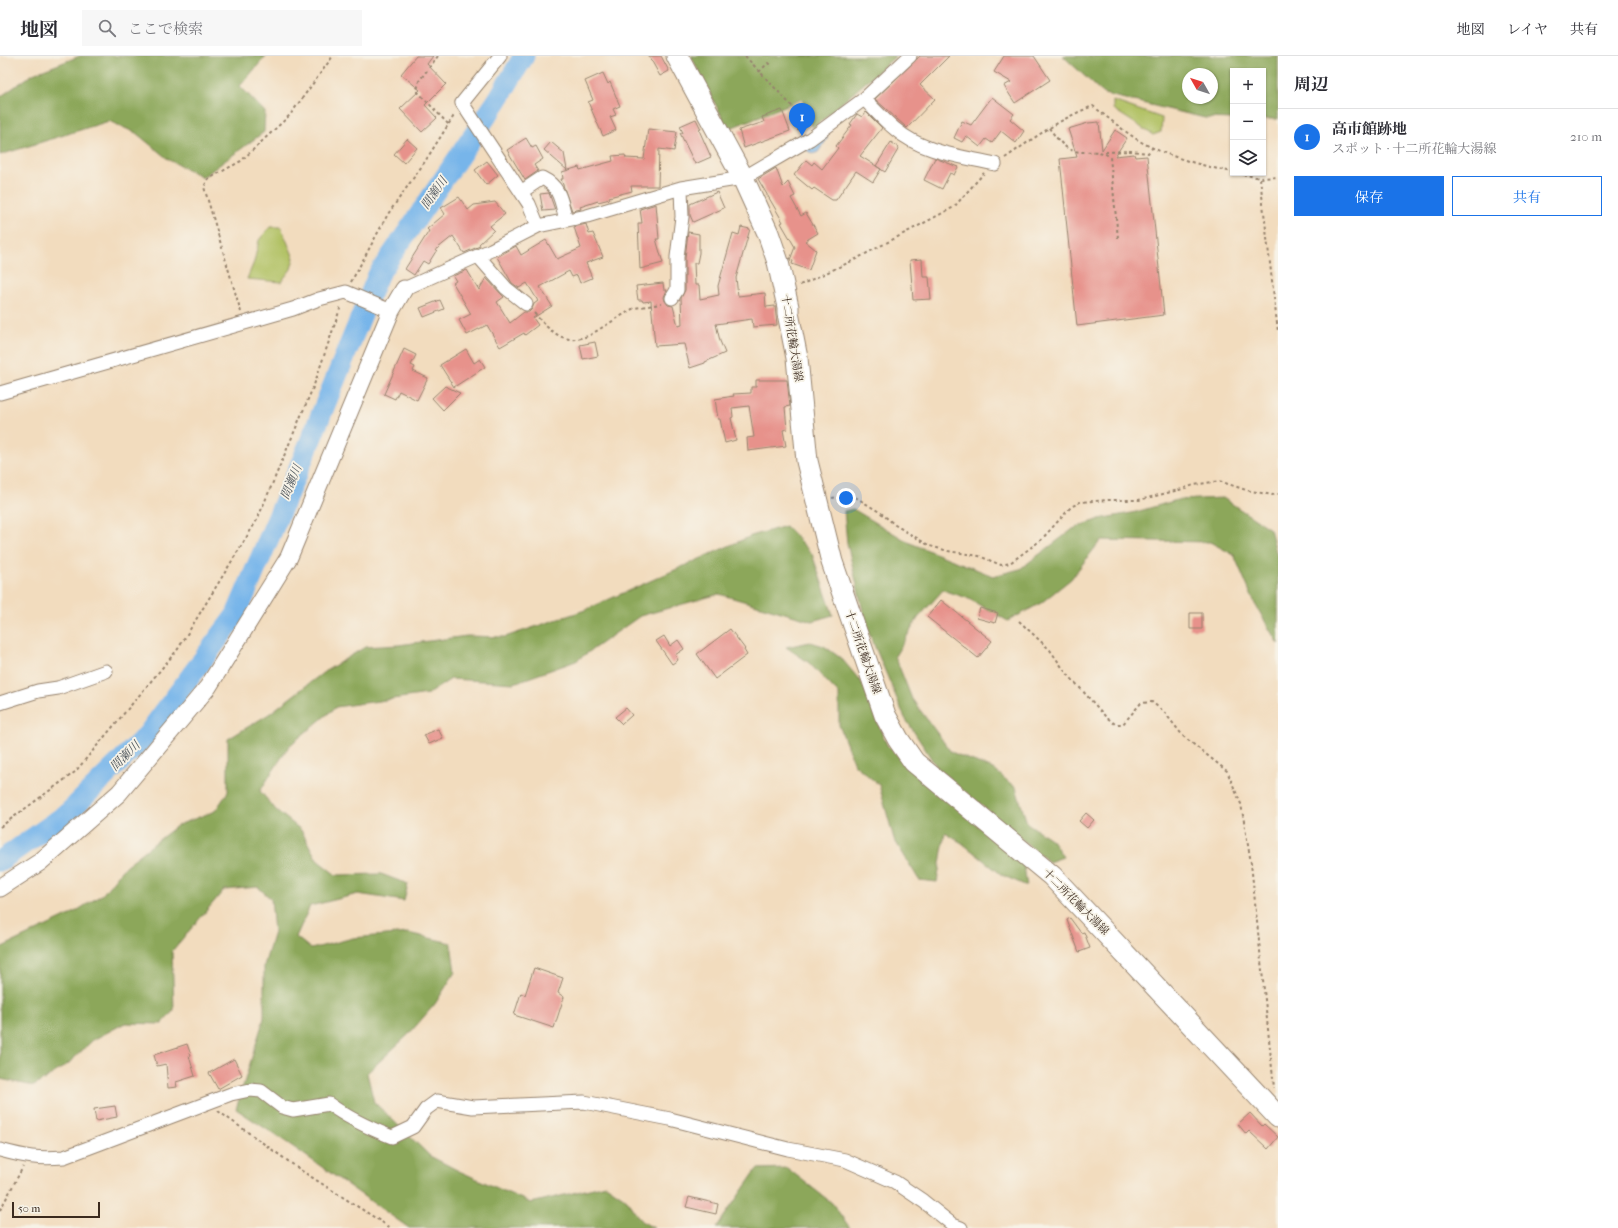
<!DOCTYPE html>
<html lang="ja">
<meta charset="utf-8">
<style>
:root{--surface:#fff;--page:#f7f7f7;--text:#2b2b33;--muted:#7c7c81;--line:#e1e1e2;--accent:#1a73e8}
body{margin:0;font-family:"IM FELL French Canon","Noto Serif JP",serif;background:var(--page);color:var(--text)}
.controls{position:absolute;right:12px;top:12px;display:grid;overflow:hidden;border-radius:0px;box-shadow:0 1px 3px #0004}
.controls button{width:36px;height:36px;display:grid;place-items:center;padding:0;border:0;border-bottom:1px solid var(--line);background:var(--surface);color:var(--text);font:20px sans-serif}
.compass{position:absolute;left:1182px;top:12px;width:36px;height:36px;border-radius:50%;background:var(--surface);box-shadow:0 1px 3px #0004;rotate:309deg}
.scale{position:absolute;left:12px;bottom:10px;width:88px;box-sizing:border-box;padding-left:4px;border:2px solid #3b2a1e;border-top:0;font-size:11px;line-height:14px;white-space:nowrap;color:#3b2a1e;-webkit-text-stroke:3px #f7f3e8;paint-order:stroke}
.you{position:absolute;left:846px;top:442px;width:14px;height:14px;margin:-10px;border:3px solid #fff;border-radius:50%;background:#1a73e8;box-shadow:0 0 0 6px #1a73e833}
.badge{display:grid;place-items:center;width:26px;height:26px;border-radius:50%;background:var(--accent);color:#fff;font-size:13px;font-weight:700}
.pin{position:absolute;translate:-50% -33px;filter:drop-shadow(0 1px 2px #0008)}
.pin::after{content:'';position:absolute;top:21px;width:14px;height:12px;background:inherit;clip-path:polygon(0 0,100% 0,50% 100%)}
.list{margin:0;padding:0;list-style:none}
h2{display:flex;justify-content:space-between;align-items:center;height:52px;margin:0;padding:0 16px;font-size:17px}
h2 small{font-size:13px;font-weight:400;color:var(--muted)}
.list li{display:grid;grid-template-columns:26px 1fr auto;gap:12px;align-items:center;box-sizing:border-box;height:56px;padding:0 16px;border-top:1px solid var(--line)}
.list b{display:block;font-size:15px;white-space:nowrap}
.list p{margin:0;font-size:13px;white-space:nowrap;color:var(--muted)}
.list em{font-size:13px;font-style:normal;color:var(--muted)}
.actions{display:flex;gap:8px;padding:12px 16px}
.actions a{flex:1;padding:9px 0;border:1px solid var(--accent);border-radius:0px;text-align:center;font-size:14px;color:var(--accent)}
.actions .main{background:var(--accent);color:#fff}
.icon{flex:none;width:22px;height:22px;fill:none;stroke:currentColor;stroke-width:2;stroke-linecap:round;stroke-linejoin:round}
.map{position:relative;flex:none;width:1278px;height:1172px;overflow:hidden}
header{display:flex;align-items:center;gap:24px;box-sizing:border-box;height:56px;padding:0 20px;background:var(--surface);border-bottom:1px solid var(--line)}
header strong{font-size:19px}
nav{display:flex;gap:22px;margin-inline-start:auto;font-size:14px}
.search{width:280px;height:36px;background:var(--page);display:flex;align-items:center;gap:10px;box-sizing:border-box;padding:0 14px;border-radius:0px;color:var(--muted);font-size:15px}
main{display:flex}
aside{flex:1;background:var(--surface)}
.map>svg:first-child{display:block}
</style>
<header>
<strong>地図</strong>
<div class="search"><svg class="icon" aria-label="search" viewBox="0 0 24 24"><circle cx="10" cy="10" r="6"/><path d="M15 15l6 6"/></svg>ここで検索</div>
<nav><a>地図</a><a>レイヤ</a><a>共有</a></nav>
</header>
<main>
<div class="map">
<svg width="1278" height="1172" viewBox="0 0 1278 1172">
<rect width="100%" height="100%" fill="#f7f3e8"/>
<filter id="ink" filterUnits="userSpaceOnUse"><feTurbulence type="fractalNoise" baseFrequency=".025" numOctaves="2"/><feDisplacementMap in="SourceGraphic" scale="8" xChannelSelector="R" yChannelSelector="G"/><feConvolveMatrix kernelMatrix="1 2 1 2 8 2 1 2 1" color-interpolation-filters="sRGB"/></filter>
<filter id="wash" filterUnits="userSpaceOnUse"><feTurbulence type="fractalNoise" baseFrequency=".012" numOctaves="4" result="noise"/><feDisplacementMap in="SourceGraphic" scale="16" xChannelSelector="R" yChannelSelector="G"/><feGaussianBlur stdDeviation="0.9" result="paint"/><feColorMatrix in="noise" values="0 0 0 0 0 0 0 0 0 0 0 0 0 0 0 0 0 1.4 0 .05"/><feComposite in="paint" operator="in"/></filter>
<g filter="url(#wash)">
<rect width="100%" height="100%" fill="#f2dcbe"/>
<path fill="#b1c164" stroke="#767641" d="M1113 45 1162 62 1161 76 1153 79 1113 53Z
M270 171H281L294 202 291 213 281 226 247 223 254 206 259 184Z"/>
<path fill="#8ca75a" stroke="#64683c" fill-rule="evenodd" d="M80 0H266L240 30 265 56 264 76 203 121 169 104 136 77 109 65 0 99V41L33 18Z
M691 0H896L813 72 802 43 728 73Z
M1063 0H1278V63H1263V15H1233V63L1205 62 1104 38ZM1188 18H1212V42H1188Z
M1223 442 1270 473 1278 503V588L1255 548 1234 499 1210 486 1101 484 1071 523 1041 547 1008 565 967 542 943 534 918 562 895 600 912 643 951 696 993 713 1016 732 1027 767 1052 784 1063 801 1049 806 938 713 905 662 867 572 847 487 844 455 853 453 910 487 993 520 1020 513 1073 473 1099 463 1136 456 1177 444Z
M786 470 812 498 833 559 812 565 719 538 640 560 576 605 514 627 451 623 428 638 336 651 289 690 260 735 276 754 301 774 317 804 336 819 381 818 408 828 404 845 358 838 310 850 296 881 311 893 353 882 408 877 451 887 455 916 435 948 408 979 367 1017 374 1046 430 1100 459 1115 531 1147 606 1129 625 1142 641 1165 654 1172H409L289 1088 236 1053 264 962V910L274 876 271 843 258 831 224 834 172 895 174 954 162 968 125 967 93 984 68 1008 34 1030 0 1023V892L70 859 103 838 125 810 178 769 215 755 228 736V683L269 658 324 616 365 591 398 589 467 580 505 581 585 554 751 480Z
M810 586 824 590 842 603 862 627 887 689 926 727 1023 803 1027 830 1002 819 962 787 945 777 937 826 919 824 894 783 879 729 854 708 839 669V638L808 606 786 591Z
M787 1112 832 1147 850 1172H716L757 1113Z"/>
<path fill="#77b5ea" stroke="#597084" d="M825 79 827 80V83L818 96 813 98 805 93Z"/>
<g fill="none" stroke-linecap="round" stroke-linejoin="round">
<path stroke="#77b5ea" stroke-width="21" d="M0 805 68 757 147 679 236 559 307 393 378 219 497 45 524 0"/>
</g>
<g id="blocks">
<path fill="#e7928b" d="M416 0H433L427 8 446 28 425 49 437 62 422 76 400 53 420 34 401 18Z
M649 0H661L669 15 660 20Z
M920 0H949L920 29 935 43 907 72 875 43Z
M1004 0H1034L1050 24 1015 47 1004 30 1011 26 994 16Z
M603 17 608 28 610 26 620 50 613 53 616 59 610 61 616 74 603 80 588 46 593 44 585 25Z
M992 41 1014 58 1010 63 1024 75 1016 87 1001 75 992 87 986 83 980 91 966 80 962 86 954 82 962 65 971 69Z
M782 54 790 75 744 92 739 74 764 66 762 61Z
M866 56 882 72 860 100 881 113 873 126 856 115 836 144H832L814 132 812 134 794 119 806 104 812 109 814 106 822 113 838 92 836 90 852 69 850 68 857 58 862 61Z
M696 63 701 73 699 74 711 101 695 108 680 77H683L680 70Z
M1099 66 1102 94 1115 74 1127 82 1115 100 1134 98 1135 101 1147 100 1164 259 1077 270 1060 103 1077 101 1068 73 1088 67Z
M648 73 677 76 674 95 659 93 658 130H631L632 135 609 141 610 143 598 146V145L580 151 581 153 572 155 561 123H563L562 116 579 111 580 114 613 105 612 100 625 99 626 102 644 103Z
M526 82 532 92 536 90 543 103 534 109 538 115 525 124 507 94Z
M407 83 417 92 404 107 394 98Z
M551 86 564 97 567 114 544 94Z
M891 86 899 92 885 116 876 110Z
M935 102 958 111 954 119 950 117 942 133 924 124Z
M487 105 498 119 486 129 475 114Z
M776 112 783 131 788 126 795 140 791 142 801 160 806 157 818 177 805 185 816 194 809 214 792 208 793 205 790 204 795 191 781 167 783 166 758 123Z
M717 136 724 152 693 166 690 159V148Z
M549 137 555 154 543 155 540 138Z
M459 141 468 154 474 149 495 146 505 158 490 170 494 174 479 188 480 190 464 197 453 180 438 192 428 208 423 205 414 219 405 213 429 175 427 173 445 158 441 152Z
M656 148 659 183H656L663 207 640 213 638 167H642L640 153Z
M586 168 589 178 593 177 603 201 586 207 592 222 580 227 577 219 572 221 569 215 540 231 552 250 533 262 538 269 525 279 524 277 500 291 487 269 467 279 459 264 471 258 453 227 456 225 453 220 467 214 479 234 486 222 504 241 497 246 510 267 524 256H529L532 253 534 248 538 245 527 227 519 232 512 227 497 201 516 190 521 199 546 184 557 203 581 192 574 171Z
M741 171 750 173 736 222 738 240 765 237 766 251 775 250 777 269 753 271 752 263 716 268 720 285 725 297 705 306V307L690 312 684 288 655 290 651 245 643 246 642 244H638L636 230 663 227 664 234H667L664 241 665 245 668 249 673 250 678 270 682 269 681 242 685 234V202L688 176 699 178V197L697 207H694L695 229H699L700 243 719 239 718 230 733 177 739 179Z
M922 203 923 221H929L931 243 913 244 910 204Z
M440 244 444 253 424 261 420 252Z
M595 286 598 300 583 303 580 289Z
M404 293 416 299 411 309 415 311 413 315 428 322 417 344 399 335 395 343 384 338Z
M466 293 474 307 480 303 485 311 454 331 440 309Z
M756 324H787L790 350 785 351 787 373 783 374 786 390 748 395 747 382 754 381 749 350 732 352 733 361 731 362 736 384 725 387 720 363H718L715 343 734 340 733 338 751 337V331H756Z
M445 330 460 337 443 354 432 342Z
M941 544 992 585 978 602 927 561Z
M980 552 998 557 995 567 977 562Z
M1190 557H1202V573H1190Z
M730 573 745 593 744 594 747 599 715 623 697 598Z
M664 580 670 590 678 584 684 593 675 599 678 604 672 608 656 585Z
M626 652 632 659 622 668 615 661Z
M438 673 443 682 429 688 424 679Z
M1086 757 1094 764 1087 772 1079 765Z
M1070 862 1081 877 1084 876 1090 892 1079 896 1067 864Z
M534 912 563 922 558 937 564 941 554 972 514 959 521 937 525 939Z
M187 988 191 999 189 1000 195 1020 176 1026 177 1031 168 1032 166 1008 157 1010 154 999Z
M234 1003 242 1019 218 1033 209 1017Z
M115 1050 117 1061 96 1065 94 1053Z
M1250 1057 1262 1070 1264 1068 1278 1081 1268 1093 1249 1075 1246 1078 1238 1068Z
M689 1141 718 1148 716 1158 686 1151Z"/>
</g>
</g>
<g filter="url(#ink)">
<use href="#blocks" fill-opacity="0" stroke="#96836e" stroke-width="1"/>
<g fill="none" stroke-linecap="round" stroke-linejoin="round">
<g stroke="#96836e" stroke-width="15">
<path id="minor" d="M500 0 462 47 529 148 538 170
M864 43C874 53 884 64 895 73 923 97 961 100 995 108
M521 136 542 122C561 131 561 146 566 164
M478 200 506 232 526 248
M404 233 491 194 538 170 587 160 681 132 743 122 810 83 864 43 910 0
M672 242 677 234V201L682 161 681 132
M0 337 293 253 319 243 346 236 391 255
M0 647 38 635 58 632 106 615
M0 1094C26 1101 37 1103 64 1101L231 1038 250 1034 261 1035 282 1051 293 1054 329 1048C349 1063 369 1072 392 1081L413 1071 426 1053 437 1045 473 1051 584 1046 670 1063 788 1093 845 1104 895 1126 923 1145 953 1169 961 1172"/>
</g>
<g stroke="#96836e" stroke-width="19">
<path id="tertiary" d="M0 832 40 806 119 737 208 631 289 501 391 255 404 233"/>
</g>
<g stroke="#96836e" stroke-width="23">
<path id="primary" d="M677 0 743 122 768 177 778 206 788 251V257L797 302 807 405 832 506 885 659 898 683 914 706 1052 820 1278 1061"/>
</g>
<path stroke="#96836e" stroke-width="2" stroke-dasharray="3 3" stroke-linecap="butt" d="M438 0 419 25 417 35 449 69
M745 0 803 62 798 75
M759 16 768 7 771 10
M1049 72C1056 81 1063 92 1074 95 1087 98 1099 92 1110 101L1118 182
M1105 96 1131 95 1148 97 1153 91
M1005 102C1034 82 1061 62 1093 50 1107 61 1120 72 1135 82 1158 98 1205 111 1233 116
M1237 117 1260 122 1278 121
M1260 122 1278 276
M351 226 388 158 424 107 455 58
M800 229 854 204 954 151 984 117
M241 256 204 131 208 123 241 105 290 59 333 0
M534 257C550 275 564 291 590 279L634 252 661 248
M832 442 852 439 881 457 895 469 930 490 948 495 979 500 1001 509 1010 507 1041 484 1071 451 1080 446 1108 444H1139L1179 434 1194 429 1219 425 1246 434 1272 439 1278 438
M1019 565 1050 594 1064 614 1105 660 1115 668H1123L1141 647 1152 646 1165 657 1183 680 1227 715 1241 748 1251 807 1274 1032
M0 771 75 716 178 593 257 464 314 329 341 250
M218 1055 302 1115 391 1172
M0 1154 23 1111"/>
<use href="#minor" stroke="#fff" stroke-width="13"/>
<use href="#tertiary" stroke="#fff" stroke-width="17"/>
<use href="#primary" stroke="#fff" stroke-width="21"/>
</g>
</g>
<g text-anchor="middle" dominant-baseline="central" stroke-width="3.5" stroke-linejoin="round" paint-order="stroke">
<g font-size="11" fill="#3b2a1e" stroke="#f7f3e8">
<text transform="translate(792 282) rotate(81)">十二所花輪大湯線</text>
<text transform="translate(863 596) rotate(71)">十二所花輪大湯線</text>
<text transform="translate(1076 846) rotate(45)">十二所花輪大湯線</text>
</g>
<g font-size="12" font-style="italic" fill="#4d545b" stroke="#f7f3e8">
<text transform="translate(434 137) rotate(-55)">間瀬川</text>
<text transform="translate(291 426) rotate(-67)">間瀬川</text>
<text transform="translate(125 700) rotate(-45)">間瀬川</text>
</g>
</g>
</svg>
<div class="controls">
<button>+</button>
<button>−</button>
<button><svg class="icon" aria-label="layers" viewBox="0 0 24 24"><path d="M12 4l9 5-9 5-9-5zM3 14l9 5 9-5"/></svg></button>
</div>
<svg class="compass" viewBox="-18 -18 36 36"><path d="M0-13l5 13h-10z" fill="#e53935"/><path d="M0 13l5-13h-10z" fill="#7c7c81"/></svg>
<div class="scale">50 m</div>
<div class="you"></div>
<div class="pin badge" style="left:802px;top:80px">1</div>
</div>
<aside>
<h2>周辺<small></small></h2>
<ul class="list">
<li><span class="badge">1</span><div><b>高市館跡地</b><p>スポット · 十二所花輪大湯線</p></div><em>210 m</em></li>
</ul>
<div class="actions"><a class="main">保存</a><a>共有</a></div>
</aside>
</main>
